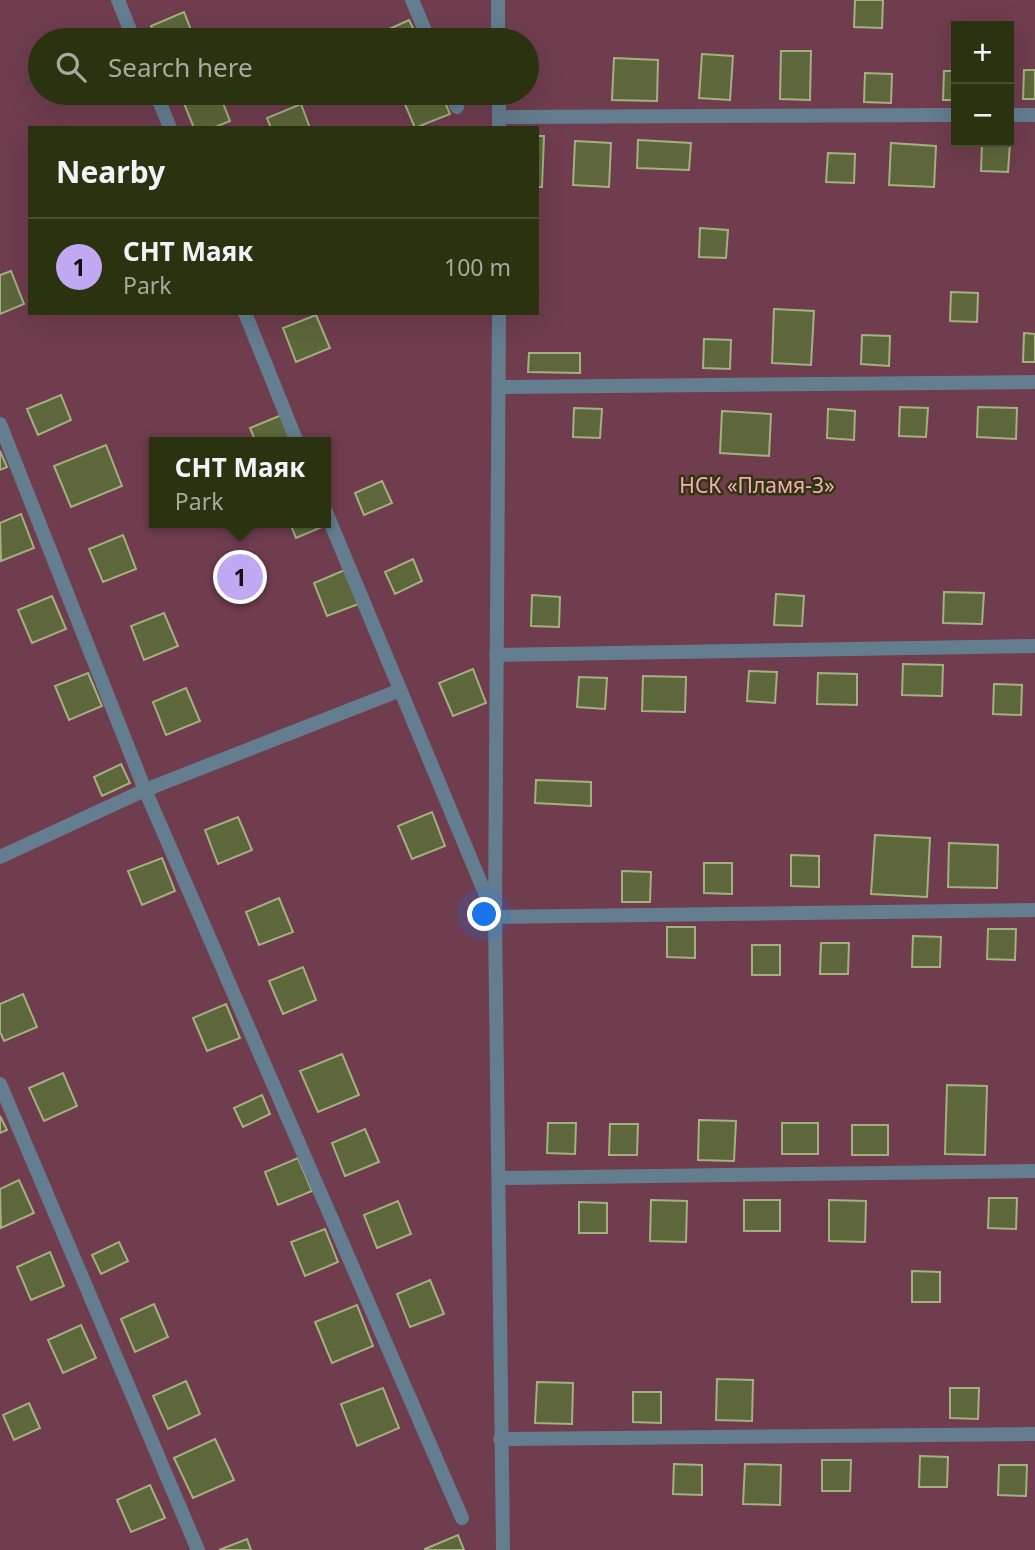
<!DOCTYPE html>
<meta charset="utf-8">
<style>
:root{--surface:#2b3210;--page:#373e1e;--text:#f1f3f6;--muted:#a6aa9f;--line:#474d30;--accent:#c1a8f3}
body{margin:0;font-family:"Noto Sans",sans-serif;background:var(--page);color:var(--text)}
.controls{position:absolute;right:21px;top:21px;display:grid;overflow:hidden;border-radius:0px;box-shadow:0 7px 28px #0002}
.controls button{width:63px;height:63px;display:grid;place-items:center;padding:0;border:0;border-bottom:2px solid var(--line);background:var(--surface);color:var(--text);font:35px sans-serif}
.you{position:absolute;left:485px;top:915px;width:24px;height:24px;margin:-18px;border:5px solid #fff;border-radius:50%;background:#1a73e8;box-shadow:0 0 0 10px #1a73e833}
.badge{display:grid;place-items:center;width:46px;height:46px;border-radius:50%;background:var(--accent);color:#111;font-size:23px;font-weight:700}
.pin{position:absolute;translate:-50% -50%;border:4px solid #fff;box-shadow:0 2px 7px #0006}
.popup{position:absolute;left:149px;top:437px;width:182px;height:91px;box-sizing:border-box;display:grid;place-content:center;border-radius:0px;background:var(--surface);filter:drop-shadow(0 2px 5px #0005);font-size:23px;white-space:nowrap;color:var(--muted)}
.popup b{font-size:26px;color:var(--text)}
.popup::after{content:'';position:absolute;left:50%;top:100%;margin-left:-14px;border:14px solid transparent;border-top-color:var(--surface)}
.list{margin:0;padding:0;list-style:none}
h2{display:flex;justify-content:space-between;align-items:center;height:91px;margin:0;padding:0 28px;font-size:30px}
h2 small{font-size:23px;font-weight:400;color:var(--muted)}
.list li{display:grid;grid-template-columns:46px 1fr auto;gap:21px;align-items:center;box-sizing:border-box;height:98px;padding:0 28px;border-top:2px solid var(--line)}
.list b{display:block;font-size:26px;white-space:nowrap}
.list p{margin:0;font-size:23px;white-space:nowrap;color:var(--muted)}
.list em{font-size:23px;font-style:normal;color:var(--muted)}
.icon{flex:none;width:38px;height:38px;fill:none;stroke:currentColor;stroke-width:2;stroke-linecap:round;stroke-linejoin:round}
.map{position:relative;flex:none;width:1035px;height:1550px;overflow:hidden}
.search{position:absolute;background:var(--surface);box-shadow:0 7px 28px #0002;left:28px;top:28px;width:511px;height:77px;display:flex;align-items:center;gap:18px;box-sizing:border-box;padding:0 24px;border-radius:38px;color:var(--muted);font-size:26px}
.panel{position:absolute;background:var(--surface);box-shadow:0 7px 28px #0002;left:28px;top:126px;width:511px;height:189px;border-radius:0px}
.map>svg:first-child{display:block}
</style>
<div class="map">
<svg width="1035" height="1550" viewBox="0 0 1035 1550">
<rect width="100%" height="100%" fill="#394216"/>
<path fill="#6f3d4e" fill-rule="evenodd" d="M0 0H1035V1550H0ZM956 26H1009V142H956ZM40 40H527V93H40ZM30 128H537V313H30ZM154 442H326V523H154Z"/>
<path fill="#5d673b" stroke="#a5b081" stroke-width="2" d="M855 0H883L882 28 854 27Z
M184 12 195 40H157L151 26Z
M409 20 419 40H367V39Z
M781 51H811L810 100 780 99Z
M702 54 733 56 730 100 699 98Z
M614 58 658 60 657 101 612 100Z
M1024 70H1035V99H1023Z
M944 71H956V100H943Z
M865 73 892 74 891 103 864 102Z
M203 93H219L230 121 213 128H194L183 101Z
M407 93H441L450 114 415 128 401 95Z
M301 104 310 128H271L267 118Z
M537 136H544L542 187H537Z
M638 140 691 143 689 170 637 168Z
M575 141 611 143 609 187 573 185Z
M982 142 1010 143 1008 172 981 171Z
M891 143 936 146 934 187 889 185Z
M828 153 855 154 854 183 826 182Z
M700 228 728 230 726 258 699 257Z
M11 271 24 304 0 314V275Z
M951 292 978 293 977 322 950 321Z
M774 309 814 311 811 365 772 363Z
M316 315 330 348 296 362 283 328Z
M1024 333 1035 334V362H1023Z
M862 335 890 336 889 366 861 364Z
M704 339 731 340 730 369 703 368Z
M529 353H580V373L528 372Z
M61 395 71 420 38 435 27 409Z
M900 407 928 408 926 437 899 436Z
M978 407 1017 408 1016 439 977 437Z
M574 408 602 409 600 438 573 437Z
M828 409 855 411 854 440 827 438Z
M722 411 771 414 769 456 720 453Z
M284 414 295 442H256L250 428Z
M106 445 122 486 71 507 54 466Z
M0 451 7 467 0 470Z
M382 481 392 503 364 515 355 493Z
M21 514 34 548 1 561 0 523Z
M290 523H326L329 524 296 538Z
M123 535 136 569 103 582 89 549Z
M413 559 422 581 395 594 385 572Z
M347 569 361 603 327 616 314 583Z
M944 592 984 593 982 624 943 623Z
M776 594 804 596 802 626 774 625Z
M532 595 560 597 559 627 531 626Z
M52 596 66 629 32 643 18 610Z
M164 613 178 646 144 660 131 626Z
M903 664 943 665 942 696 902 695Z
M473 669 486 703 453 716 439 683Z
M749 671 777 672 775 703 747 701Z
M88 673 102 706 69 720 55 686Z
M818 673 857 674V705L817 704Z
M643 676 686 677 685 712 642 711Z
M579 677 607 678 605 709 577 707Z
M994 684 1022 685 1021 715 993 714Z
M186 688 200 721 166 735 153 702Z
M121 764 130 783 102 796 94 777Z
M536 780 591 782V806L535 803Z
M432 812 445 846 412 859 398 826Z
M238 817 252 850 218 864 205 830Z
M875 835 930 838 927 897 871 894Z
M949 843 998 845 997 888 948 887Z
M791 855 819 856V887L791 886Z
M162 858 175 891 142 905 128 871Z
M704 863H732V894L704 893Z
M622 871 651 872 650 902H622Z
M279 898 293 932 259 945 246 912Z
M667 927H695V958L667 957Z
M988 929H1016L1015 960 987 959Z
M913 936 941 937 940 967H912Z
M821 943H849L848 974H820Z
M752 945H780V975H752Z
M303 967 316 1000 283 1014 269 981Z
M23 994 37 1027 4 1041 0 1032V1004Z
M226 1004 240 1038 207 1051 193 1018Z
M342 1054 359 1095 318 1112 300 1071Z
M63 1073 77 1106 44 1121 29 1088Z
M947 1085 987 1086 985 1155 945 1154Z
M262 1095 270 1114 243 1127 234 1108Z
M0 1116 7 1130 0 1133Z
M699 1120 736 1121 734 1161 698 1160Z
M548 1123H576L575 1154 547 1153Z
M782 1123H818V1154H782Z
M610 1124H638L637 1155H609Z
M852 1125H888V1155H852Z
M365 1129 379 1162 345 1176 332 1143Z
M298 1158 312 1191 278 1205 265 1172Z
M19 1180 34 1213 1 1228 0 1189Z
M989 1198H1017L1016 1229 988 1228Z
M651 1200 687 1201 686 1242 650 1241Z
M744 1200H780V1231H744Z
M829 1200 866 1201 865 1242 829 1241Z
M398 1201 411 1234 377 1248 364 1215Z
M579 1202 607 1203V1233H579Z
M325 1229 338 1262 305 1276 291 1242Z
M119 1242 128 1261 101 1274 92 1255Z
M50 1252 64 1286 31 1300 17 1267Z
M912 1271 940 1272V1302H912Z
M430 1280 444 1314 410 1327 397 1294Z
M154 1304 168 1337 135 1352 121 1319Z
M357 1305 373 1346 332 1363 315 1322Z
M81 1325 96 1358 63 1373 48 1340Z
M717 1379 753 1380 752 1421 716 1420Z
M186 1381 200 1414 168 1429 153 1396Z
M537 1382 573 1383 572 1424 535 1423Z
M383 1388 399 1428 357 1446 341 1404Z
M950 1388H979L978 1419 950 1418Z
M633 1392H661V1423L633 1422Z
M29 1403 40 1428 14 1440 3 1415Z
M215 1439 234 1480 193 1498 174 1458Z
M920 1456 948 1457 947 1487H919Z
M822 1460H851L850 1491H822Z
M674 1464 702 1465V1495L673 1494Z
M745 1464 781 1465 780 1505 743 1504Z
M999 1465H1027L1026 1496 998 1495Z
M150 1485 165 1518 131 1532 117 1500Z
M458 1535 464 1550H425V1549Z
M247 1539 251 1550H219Z"/>
<g fill="none" stroke-linecap="round" stroke-linejoin="round">
<path stroke="#647d8f" stroke-width="14" d="M118 0 134 40
M412 0 429 40
M156 93 170 128
M451 93 457 107
M1009 115H1035
M499 117 956 115
M245 313 297 442
M0 424 145 790 462 1518
M326 512 495 917 1035 910
M496 655 1035 646
M0 1084 198 1550
M499 1178 1035 1171
M500 1439 1035 1434"/>
<path stroke="#647d8f" stroke-width="14" d="M498 0V40
M499 93V128
M499 313 495 917 503 1550
M499 387 1035 382
M0 857 145 790 398 691"/>
</g>
<g text-anchor="middle" dominant-baseline="central" stroke-width="5" stroke-linejoin="round" paint-order="stroke">
<g font-size="21" fill="#f7aac2" stroke="#2f370a">
<text x="757" y="485">НСК «Пламя-3»</text>
</g>
</g>
</svg>
<div class="controls">
<button>+</button>
<button>−</button>
</div>
<div class="you"></div>
<div class="pin badge" style="left:240px;top:577px">1</div>
<div class="popup"><b>СНТ Маяк</b>Park</div>
<div class="search"><svg class="icon" aria-label="search" viewBox="0 0 24 24"><circle cx="10" cy="10" r="6"/><path d="M15 15l6 6"/></svg>Search here</div>
<section class="panel">
<h2>Nearby<small></small></h2>
<ul class="list">
<li><span class="badge">1</span><div><b>СНТ Маяк</b><p>Park</p></div><em>100 m</em></li>
</ul>
</section>
</div>
